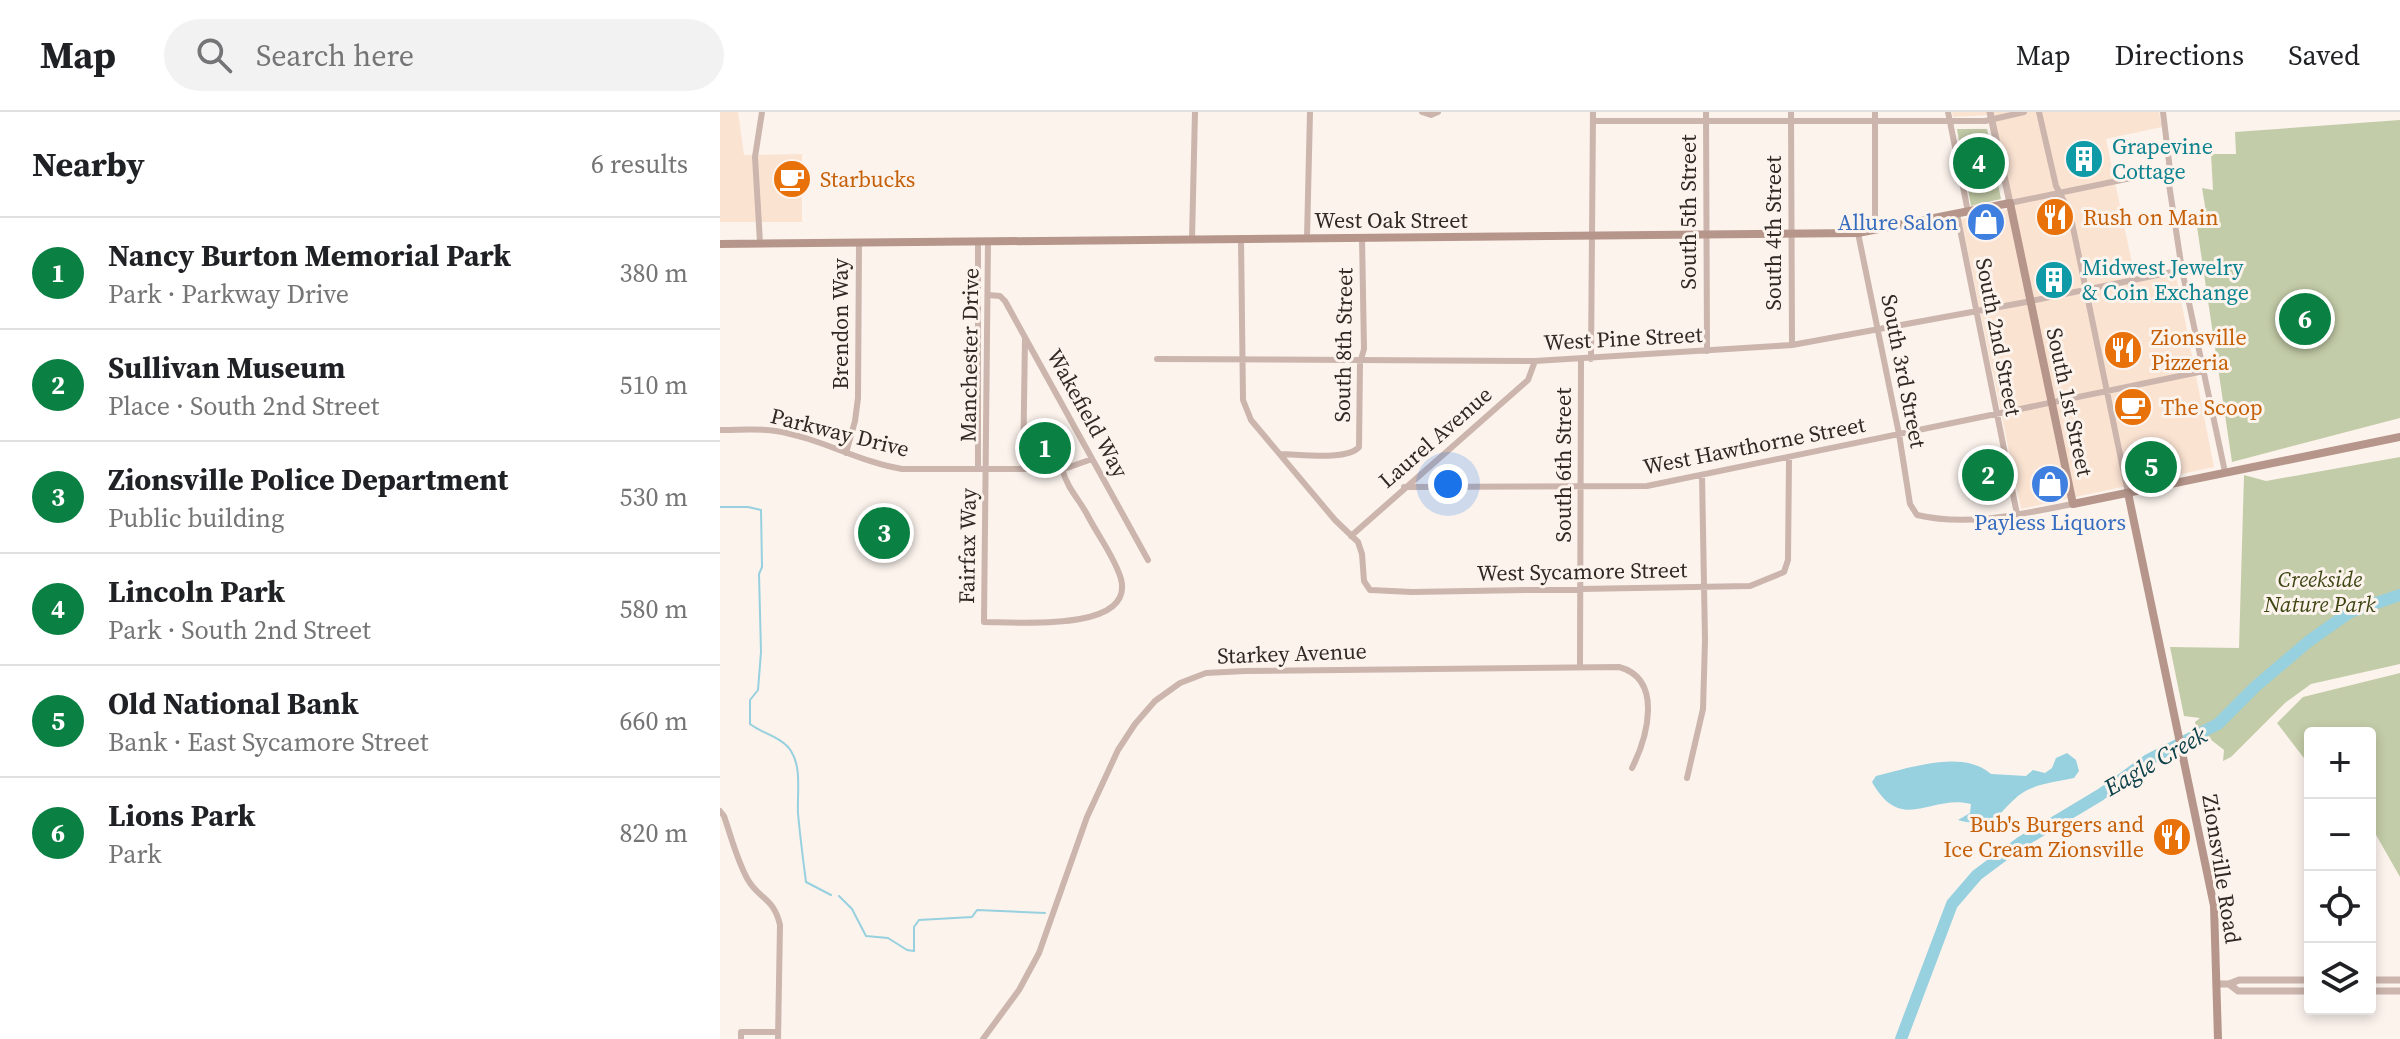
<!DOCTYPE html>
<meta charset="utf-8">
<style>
:root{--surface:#fff;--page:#f2f2f2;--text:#202124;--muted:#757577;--line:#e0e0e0;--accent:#0b8043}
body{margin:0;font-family:"Source Serif 4",serif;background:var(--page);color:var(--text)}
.controls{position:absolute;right:24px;bottom:24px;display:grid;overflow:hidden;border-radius:8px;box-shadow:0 4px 12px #0003}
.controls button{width:72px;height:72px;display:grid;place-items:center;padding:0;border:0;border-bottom:2px solid var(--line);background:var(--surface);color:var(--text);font:40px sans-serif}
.you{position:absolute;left:728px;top:372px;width:28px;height:28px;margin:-20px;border:6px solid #fff;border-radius:50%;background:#1a73e8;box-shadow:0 0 0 12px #1a73e833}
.badge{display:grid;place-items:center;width:52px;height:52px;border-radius:50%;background:var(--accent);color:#fff;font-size:26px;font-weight:700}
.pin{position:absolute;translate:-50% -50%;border:4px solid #fff;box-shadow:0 2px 8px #0006}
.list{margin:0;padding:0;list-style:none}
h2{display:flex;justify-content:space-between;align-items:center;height:104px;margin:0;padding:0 32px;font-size:34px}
h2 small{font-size:26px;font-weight:400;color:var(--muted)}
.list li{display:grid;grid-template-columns:52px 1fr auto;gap:24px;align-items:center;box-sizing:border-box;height:112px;padding:0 32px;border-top:2px solid var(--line)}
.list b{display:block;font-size:30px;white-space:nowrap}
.list p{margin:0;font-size:26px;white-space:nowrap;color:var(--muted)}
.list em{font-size:26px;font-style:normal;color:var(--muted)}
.icon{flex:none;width:44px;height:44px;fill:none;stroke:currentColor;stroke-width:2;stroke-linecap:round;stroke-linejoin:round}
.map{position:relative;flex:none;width:1680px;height:927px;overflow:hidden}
header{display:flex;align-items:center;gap:48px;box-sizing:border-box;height:112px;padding:0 40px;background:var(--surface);border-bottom:2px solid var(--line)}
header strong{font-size:38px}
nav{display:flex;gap:44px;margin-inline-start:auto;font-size:28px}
.search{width:560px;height:72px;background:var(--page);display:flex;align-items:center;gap:20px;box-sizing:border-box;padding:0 28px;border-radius:44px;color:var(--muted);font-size:30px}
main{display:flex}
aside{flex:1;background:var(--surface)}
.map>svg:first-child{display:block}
</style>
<header>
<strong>Map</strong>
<div class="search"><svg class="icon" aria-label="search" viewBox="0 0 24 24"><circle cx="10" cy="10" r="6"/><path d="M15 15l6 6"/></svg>Search here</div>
<nav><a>Map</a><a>Directions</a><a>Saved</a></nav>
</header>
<main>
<aside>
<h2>Nearby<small>6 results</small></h2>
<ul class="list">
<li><span class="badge">1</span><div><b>Nancy Burton Memorial Park</b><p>Park · Parkway Drive</p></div><em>380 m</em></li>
<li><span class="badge">2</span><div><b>Sullivan Museum</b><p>Place · South 2nd Street</p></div><em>510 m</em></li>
<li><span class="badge">3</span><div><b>Zionsville Police Department</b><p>Public building</p></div><em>530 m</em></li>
<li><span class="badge">4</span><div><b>Lincoln Park</b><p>Park · South 2nd Street</p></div><em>580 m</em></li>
<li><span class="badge">5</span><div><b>Old National Bank</b><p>Bank · East Sycamore Street</p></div><em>660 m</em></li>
<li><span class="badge">6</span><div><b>Lions Park</b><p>Park</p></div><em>820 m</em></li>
</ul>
</aside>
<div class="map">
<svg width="1680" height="927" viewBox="0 0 1680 927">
<rect width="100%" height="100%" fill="#fcf3ed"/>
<path fill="#fbe3d2" d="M0 0H18L24 43 82 42V110H0Z
M1232 0H1439L1442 15 1386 27 1416 170 1456 163 1494 355 1301 397 1241 107 1293 96 1272 3 1233 5Z"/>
<path fill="#c3cca8" d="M1680 8V306L1512 350 1476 108 1485 94 1482 76 1493 78 1491 42H1516L1515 20Z
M1237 17H1267L1281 87 1251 94Z
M1680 345V552L1591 572 1565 591 1511 645 1503 649 1504 638 1476 616 1475 610 1480 606 1464 604 1450 535 1519 536 1524 363 1546 369Z
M1680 561V765L1655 721 1650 718V621H1590V654L1557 611 1583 585Z"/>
<path fill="#97d0de" d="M1347 641 1356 648 1359 659 1354 666C1336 670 1312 672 1298 684 1271 707 1279 718 1238 708L1250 701 1251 692C1210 682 1182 723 1152 670L1156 664C1189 656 1243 637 1271 662L1306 664 1313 658 1325 661 1332 656 1336 646Z"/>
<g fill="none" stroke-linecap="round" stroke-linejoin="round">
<path stroke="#97d0de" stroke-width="2" d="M0 395H28L41 398 42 455 39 462 41 540 38 578 30 588V612C43 622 62 625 71 639 82 656 77 682 78 701 80 724 83 747 86 770L111 783
M119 784 132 797 146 824 168 826 187 838 194 839V815L199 808 252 805 257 798 325 801"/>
<path stroke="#97d0de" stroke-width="12" d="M1181 927 1232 792 1257 763 1300 731 1380 683 1428 648 1498 612 1536 574 1589 529 1630 500 1680 483"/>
<path stroke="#cbb5ad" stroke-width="6" d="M702 0 711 3 718 0
M986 0 987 239
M1071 0 1072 233
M1228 0 1248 100
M1319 0 1336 74 1350 101 1408 381
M1443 0 1450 58 1449 72 1462 158 1505 360
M873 9H1265L1304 0
M1290 91 1450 58
M1237 102 1297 402
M1155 118V0
M1138 121 1179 322 1190 392 1197 403C1249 415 1301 402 1353 392
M587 126 590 0
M472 127 475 0
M521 127 523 288 531 308 615 408 638 430 642 442 644 469 650 478 692 480 1030 474 1064 460 1068 448 1069 346
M268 129 264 510C293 510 415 521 401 467 395 446 379 425 369 406 359 386 349 380 342 357
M40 131 35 45 42 0
M268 183 280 184 285 189 428 448
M437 247 815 249 1072 233 1301 191 1462 158
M871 247 873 0
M0 318C19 318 38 316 56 319 100 326 139 350 182 357H344L372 347
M126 341 135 309 138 286 139 130
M560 342C579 342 627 349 639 335L640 251 644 237 642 125
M258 357V129
M303 357 305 226
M684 375 927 374 1484 259
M631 424 808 268 815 249
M860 554 861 247
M967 666 983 597 985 528 982 363
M0 699 4 704C11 724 17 749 28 768 40 788 54 786 60 813L58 927
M21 927V920H58
M263 927 299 878 319 841 367 705 398 638 415 612 435 589 460 571 486 561 525 559 899 555C944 567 927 626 912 656"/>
<path stroke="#cbb5ad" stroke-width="7" d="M1270 0 1290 91
M1650 868H1680
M1498 872H1509L1519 868H1590
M1509 872 1518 879H1590
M1650 879H1680"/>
<path stroke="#b6968b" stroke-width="8" d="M0 132 1138 121 1290 91 1353 392 1680 325
M1408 381 1494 794 1498 927"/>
</g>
<defs>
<g id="building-disc" transform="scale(2)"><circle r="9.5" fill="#0f9aa8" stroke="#fcf3ed"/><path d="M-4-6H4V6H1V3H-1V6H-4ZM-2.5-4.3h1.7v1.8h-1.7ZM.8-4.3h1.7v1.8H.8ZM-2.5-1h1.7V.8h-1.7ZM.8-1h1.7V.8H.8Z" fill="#fff"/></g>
<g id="cafe-disc" transform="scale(2)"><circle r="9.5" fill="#e8710a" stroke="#fcf3ed"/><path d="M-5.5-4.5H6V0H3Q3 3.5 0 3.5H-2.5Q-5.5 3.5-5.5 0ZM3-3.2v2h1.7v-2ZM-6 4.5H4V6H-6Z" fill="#fff"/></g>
<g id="restaurant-disc" transform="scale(2)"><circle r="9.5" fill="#e8710a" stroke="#fcf3ed"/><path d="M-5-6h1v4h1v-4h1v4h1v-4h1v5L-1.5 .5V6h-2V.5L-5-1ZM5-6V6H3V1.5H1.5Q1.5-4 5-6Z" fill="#fff"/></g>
<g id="shop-disc" transform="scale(2)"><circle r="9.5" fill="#3f7fe0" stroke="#fcf3ed"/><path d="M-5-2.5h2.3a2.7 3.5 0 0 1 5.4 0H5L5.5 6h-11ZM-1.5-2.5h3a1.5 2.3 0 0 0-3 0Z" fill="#fff"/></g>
</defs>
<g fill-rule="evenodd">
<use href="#building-disc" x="1364" y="47"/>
<use href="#cafe-disc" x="72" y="67"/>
<use href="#restaurant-disc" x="1335" y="105"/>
<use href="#shop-disc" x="1266" y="110"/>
<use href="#building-disc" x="1334" y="168"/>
<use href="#restaurant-disc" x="1403" y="238"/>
<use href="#cafe-disc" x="1413" y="295"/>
<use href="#shop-disc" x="1330" y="372"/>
<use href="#restaurant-disc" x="1452" y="725"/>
</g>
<g text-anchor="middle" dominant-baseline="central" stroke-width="6" stroke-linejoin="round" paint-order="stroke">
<g font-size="22" fill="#0d838f" stroke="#fcf3ed" text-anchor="start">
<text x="1392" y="34">Grapevine<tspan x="1392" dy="25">Cottage</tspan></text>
<text x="1362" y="155">Midwest Jewelry<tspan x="1362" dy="25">&amp; Coin Exchange</tspan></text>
</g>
<g font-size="22" fill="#c56008" stroke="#fcf3ed" text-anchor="start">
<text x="100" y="67">Starbucks</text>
<text x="1363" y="105">Rush on Main</text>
<text x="1431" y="225">Zionsville<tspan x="1431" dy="25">Pizzeria</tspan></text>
<text x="1441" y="295">The Scoop</text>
<text x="1424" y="712" text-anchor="end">Bub's Burgers and<tspan x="1424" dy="25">Ice Cream Zionsville</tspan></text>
</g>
<g font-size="22" fill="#302822" stroke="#fcf3ed">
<text transform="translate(968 100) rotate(-90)">South 5th Street</text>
<text x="671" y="108">West Oak Street</text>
<text transform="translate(1053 121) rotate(-90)">South 4th Street</text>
<text transform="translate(120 212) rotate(-90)">Brendon Way</text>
<text transform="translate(1279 225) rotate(79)">South 2nd Street</text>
<text transform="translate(903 226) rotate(-3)">West Pine Street</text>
<text transform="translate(623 233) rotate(-89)">South 8th Street</text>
<text transform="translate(249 243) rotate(-89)">Manchester Drive</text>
<text transform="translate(1184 259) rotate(79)">South 3rd Street</text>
<text transform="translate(1350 290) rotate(78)">South 1st Street</text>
<text transform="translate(368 301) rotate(61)">Wakefield Way</text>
<text transform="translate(120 320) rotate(14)">Parkway Drive</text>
<text transform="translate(715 325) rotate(-41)">Laurel Avenue</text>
<text transform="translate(1034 333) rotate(-11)">West Hawthorne Street</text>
<text transform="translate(843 353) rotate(-90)">South 6th Street</text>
<text transform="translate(247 434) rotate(-89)">Fairfax Way</text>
<text transform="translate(862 459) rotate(-1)">West Sycamore Street</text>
<text transform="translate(572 541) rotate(-2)">Starkey Avenue</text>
<text transform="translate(1502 757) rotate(81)">Zionsville Road</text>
</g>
<g font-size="22" fill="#366cbe" stroke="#fcf3ed" text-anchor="end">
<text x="1238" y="110">Allure Salon</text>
<text x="1330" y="410" text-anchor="middle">Payless Liquors</text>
</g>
<g font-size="22" font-style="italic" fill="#3d4613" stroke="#fcf3ed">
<text x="1600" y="467">Creekside<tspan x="1600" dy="25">Nature Park</tspan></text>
</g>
<g font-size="24" font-style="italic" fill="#0d414b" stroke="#fcf3ed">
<text transform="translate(1435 649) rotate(-30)">Eagle Creek</text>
</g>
</g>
</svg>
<div class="controls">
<button>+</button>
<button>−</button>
<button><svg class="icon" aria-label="locate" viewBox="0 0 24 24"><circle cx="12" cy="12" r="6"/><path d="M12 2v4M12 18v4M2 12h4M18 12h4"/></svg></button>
<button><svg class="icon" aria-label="layers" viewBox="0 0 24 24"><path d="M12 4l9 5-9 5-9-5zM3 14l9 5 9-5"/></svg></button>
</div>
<div class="you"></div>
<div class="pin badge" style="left:325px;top:336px">1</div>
<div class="pin badge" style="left:1268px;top:363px">2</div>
<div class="pin badge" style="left:164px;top:421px">3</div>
<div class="pin badge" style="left:1259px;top:51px">4</div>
<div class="pin badge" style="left:1431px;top:355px">5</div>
<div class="pin badge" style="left:1585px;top:207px">6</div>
</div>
</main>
